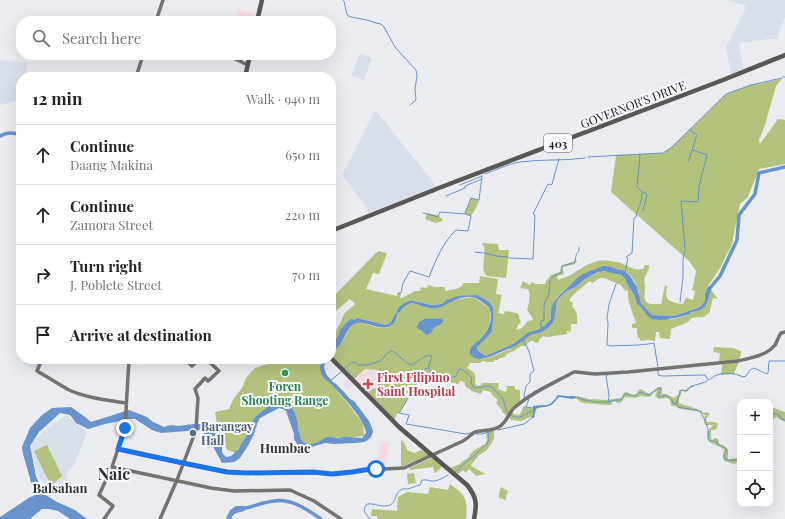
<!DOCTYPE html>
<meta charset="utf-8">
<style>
:root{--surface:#fff;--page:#f2f2f2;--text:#222;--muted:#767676;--line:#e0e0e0}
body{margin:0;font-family:"Playfair Display",serif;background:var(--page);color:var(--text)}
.controls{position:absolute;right:12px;bottom:12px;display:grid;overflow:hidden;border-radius:8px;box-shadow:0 4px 16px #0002}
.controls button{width:36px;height:36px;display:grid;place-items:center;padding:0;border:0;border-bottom:1px solid var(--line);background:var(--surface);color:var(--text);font:20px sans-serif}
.stop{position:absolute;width:12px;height:12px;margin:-9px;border:3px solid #1a73e8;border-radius:50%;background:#fff}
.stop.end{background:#1a73e8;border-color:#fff;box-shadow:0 1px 4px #0008}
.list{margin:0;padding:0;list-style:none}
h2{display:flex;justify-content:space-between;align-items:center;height:52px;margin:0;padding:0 16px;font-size:17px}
h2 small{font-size:13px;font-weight:400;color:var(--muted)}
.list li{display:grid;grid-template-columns:26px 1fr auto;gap:12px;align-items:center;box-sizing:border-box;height:60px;padding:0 16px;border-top:1px solid var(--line)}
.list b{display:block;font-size:15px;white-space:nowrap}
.list p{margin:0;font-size:13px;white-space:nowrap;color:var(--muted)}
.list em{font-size:13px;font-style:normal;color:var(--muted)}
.icon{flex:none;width:22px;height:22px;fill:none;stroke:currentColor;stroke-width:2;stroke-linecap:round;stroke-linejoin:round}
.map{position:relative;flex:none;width:785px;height:519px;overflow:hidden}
.search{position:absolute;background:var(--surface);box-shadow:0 4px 16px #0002;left:16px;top:16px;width:320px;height:44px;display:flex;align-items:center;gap:10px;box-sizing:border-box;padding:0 14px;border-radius:16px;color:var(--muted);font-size:15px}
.panel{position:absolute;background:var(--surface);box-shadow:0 4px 16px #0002;left:16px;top:72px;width:320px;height:292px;border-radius:16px}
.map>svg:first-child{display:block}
</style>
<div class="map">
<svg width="785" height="519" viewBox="0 0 785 519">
<rect width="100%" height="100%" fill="#eaecef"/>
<path fill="#f1dbe8" d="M347 379 353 385 348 390 342 384Z"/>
<path fill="#d9dfe9" d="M728 0H785V17L777 38 739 43 744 69 731 74 726 47 745 9V6Z
M360 53 372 58 364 80 351 76Z
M0 60 28 63 25 74 32 77H21V97L18 98 19 100 0 105Z
M375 111H376L437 187 369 213 362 201 342 175Z
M26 359H41L37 369 24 364Z
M66 415 87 433 74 465 67 472 66 480 52 491 38 476 30 446 44 431Z"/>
<path fill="#f3dae3" d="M238 8 256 16 255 21H237Z
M365 369 377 370 380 373 378 375V388L372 389 367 394 354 379Z
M381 441 390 443 385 468 376 467Z"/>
<path fill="#b3c37e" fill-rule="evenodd" d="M782 79 776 86 774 93 765 125 759 140 760 144 778 119 785 120V164L759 169 748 197 740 204 732 244 719 270 708 286 705 294V301L700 307 674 316 652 315C647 311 642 306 640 301 639 298 639 295 639 292 637 285 632 276 626 272 623 270 620 270 617 270 608 267 606 265 597 269 587 272 578 275 571 284 567 289 560 293 556 298 552 304 551 312 551 319L544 326 537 330 529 332 513 344 486 356 478 351 477 347 492 331 493 320V308L477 295 451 299 446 300 442 304 431 305 413 301H408L399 307 391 322 386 325 357 318 343 327 339 335 331 345V331L334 333C339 327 341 320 345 313 347 310 352 307 355 304L350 299 331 315V299L378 251 387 253 379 274 373 273 366 289 397 296 398 292 401 293 400 299 415 291H420L421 287 427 288 428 285 435 287H444L446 291C453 289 460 290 464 283H479L480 276 498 279 496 294 502 295 498 313 504 314 505 311 517 313 519 316V318L521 322 518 325 516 330 522 328 528 321 533 320 532 317 527 310C529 304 531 296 528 289L520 288 523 281 530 285 532 282 536 284H545L547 279 548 280C549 274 555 274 560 272L561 266 563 265 574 262 575 260H577L575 264 563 267 562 268 564 274 557 276 558 280C564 278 570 276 575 272 582 268 589 263 598 261 603 260 611 261 616 262 626 263 633 272 643 269L645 265H649C649 271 647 272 645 277 643 281 646 285 645 289 643 305 647 304 661 304L665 286H667L666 295 668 300C673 302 678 304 683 304L686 298 693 300 695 291 692 290 694 282 696 271 689 261 611 192 616 155 663 153 673 146 726 94 751 85Z
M471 198 479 200 477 206 471 216 465 214Z
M427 213 438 215 443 220C435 225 433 222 425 219Z
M482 243 498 244 499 250H509L506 278 487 276C478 269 489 252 482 243Z
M601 271 610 272 621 275 625 279 629 288 634 294 637 304 641 307 648 316 657 320C663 318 668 320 674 319 679 318 685 316 690 314L691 312C706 311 707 303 711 290L718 299 713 298 710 310V312C702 320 701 316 692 318L688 322 671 329 670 339 660 338 659 332H656L655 341C646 339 649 340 642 341L640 340V338H638V335L637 334V328H632V324L636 323C633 313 627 302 628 291L624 290 621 285C617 283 613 282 609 280 601 275 599 279 592 283L590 281 574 294 569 300 573 303 572 306C578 313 577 315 577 324H571V332L567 331V334L547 337C543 335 542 337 539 340V342L536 343 533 341H530L525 346H521L514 351 507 354 505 357H503L502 358H499L498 360H495L493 362H486L483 361 480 363H470L467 368C476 373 476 374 475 384L478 386 481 385 482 383H499L498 389 506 392 507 386H515V389L520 390V402L511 411 514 414 519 415 522 411 523 406 533 408V415L531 417 521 421 512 420 502 412V410L496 403 498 400 492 395 491 392 483 390 481 394 472 391 465 386V383L462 381H460L458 384 446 381 444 383 433 379 434 376 428 375 425 370 399 413 397 414 394 420 367 394 372 389 378 388V375L380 373 377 370 365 369 354 379 331 355V353C336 349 340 345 344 339 347 334 348 327 354 324 365 319 378 332 388 327 391 325 394 320 396 318V315L398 312H400L405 306 408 304H415L428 308H436L451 301 465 298 473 297 488 307 490 308C493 333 481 334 470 351L477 359H483L491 357 510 349 532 333C540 334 551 328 554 320 556 314 556 307 557 300L567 291 576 287 585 279ZM441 318 443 322C440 326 433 325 432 331L425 334 421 330V320C428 319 435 321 441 318Z
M714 347 733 348 741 351V354L739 360 719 362 720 353 713 352Z
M280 359H321L324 378 331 384 349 405 363 424 364 436 354 437H343L340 438 329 437 308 446 303 442 299 436V430L286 402 280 401 271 405 258 414 249 428 246 435 236 453 227 450 217 424 215 412 229 409 234 398 242 388 246 378 255 368 264 365 279 362Z
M739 362 735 371V374L721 375 722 364Z
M692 385H694V386L690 388 686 392 681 391C681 396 678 398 679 403 687 407 697 407 704 413L707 412 710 414 706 419 707 422H714L718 423 717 428 715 430H711V438L712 440 715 438 719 440V444L723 445 728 449V459L740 458V462L733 464C729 462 721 461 723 455 723 453 724 451 724 449L709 442C705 433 707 431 713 425H705L704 422 705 415 697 411 680 409 675 406H671L670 400 668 398H666L659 399 655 396 657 391 654 392 651 396 648 397 641 396 635 398 625 397 624 398 622 402 617 403 615 401 612 402 611 405H607L583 403 580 402 576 398V397L577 396 589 399 607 400 621 398 624 393 626 392 634 395 637 393 639 390 641 389 649 394 658 387H662V393L663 394H666L674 398 678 395 679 390H685Z
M771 407 785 412V422L776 417 770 422V411Z
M494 429V438L493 441 486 451 479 455 471 465 473 467 489 476 485 474 476 476 469 469 466 473 463 470 458 474 450 468 460 464 462 462 468 458 473 451 485 444 487 440 486 431Z
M401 440 404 442 407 450 414 453 421 450 429 455 401 467Z
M47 445 62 476 53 484 47 478 34 451Z
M432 458 442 467 435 473 433 467 410 470 409 468Z
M414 473 416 483 408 484 407 474Z
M450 484C466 495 468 500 466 519H377V516H371L372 509 397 511 398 497 407 492 428 494 430 487 448 490Z
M501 487 508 491 506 496V500L499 498V494Z"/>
<path fill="#6893cc" d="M603 266H607L620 270H623L626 272 630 276 637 287 641 303 652 315 674 316 700 307 705 301V294L708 286 711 290C707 303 707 311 691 312L690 314C682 317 657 323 650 318 645 314 643 308 637 304L634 294 629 288 625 279 621 275 604 271 598 272 585 279 576 287 567 291 557 300C556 306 556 314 554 320 551 328 540 334 532 334 525 338 519 345 511 348 510 349 507 349 506 350 497 353 482 363 473 357 472 356 470 354 470 353 469 346 478 342 481 338 489 330 494 318 489 307 484 304 478 298 472 297 466 296 457 299 451 302 446 304 442 307 437 308 419 311 413 294 400 312H398C396 315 397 318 395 321 384 337 367 318 354 324 346 328 345 340 338 347 336 349 333 351 331 353V345L339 335 340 330 348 321 351 319 354 320 357 318 386 325 391 322 399 307 408 301H413L431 305 442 304 446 300 458 296 477 295 488 301 492 306 493 308V320L492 331 491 333 477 347 478 351 486 356 513 344 529 332 537 330 544 326 551 319C550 303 555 299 566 289 570 286 573 281 577 278 584 272 594 270 603 266Z
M441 318 443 320V322C438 328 434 324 432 332L427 335 425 334 421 330 418 329 417 327C421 314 431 321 441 318Z
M321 359H326L324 367 326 374 333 382 336 384 344 392 350 399 354 401 369 421 372 428 373 432 371 437 368 440 364 442 355 443 334 444 325 443 308 448 299 446 297 444 294 439V434L286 411 283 409 279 408 260 418 257 424 254 434 249 444 240 458 234 462 222 463 209 439 201 430 161 433 152 430 135 419H129L105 424 88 429 76 423 70 415 60 413 39 432 30 446 36 476 43 493 55 501 75 510 87 519H70L58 511 49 509H42L30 519H0V517L30 497 34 496 30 478 23 454 22 447 30 428 41 416 52 408 71 407 85 417 91 422 129 410 147 417 153 422 164 427 171 425 179 426 194 424H206L213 429 216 434 221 441 222 449V452L223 454 226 457 231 456 239 449C240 444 244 440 246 436 249 430 250 424 254 419 257 414 261 412 265 409 272 404 279 398 287 403 302 414 295 438 305 443 313 447 321 439 328 437 332 436 337 439 340 438 341 438 342 437 343 437 348 436 356 438 362 438L366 433C364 418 342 396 331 384 329 382 326 381 324 378 319 373 320 365 321 359Z
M558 395 567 396H575L576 397V398L572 399 559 397C556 400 553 405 549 406 543 408 542 406 536 409L534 418H533L531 417 533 415V406C539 404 546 407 551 403 554 401 556 397 558 395Z
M236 506H243L249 507C247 508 246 510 244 511 238 513 234 512 231 519H226L230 510Z"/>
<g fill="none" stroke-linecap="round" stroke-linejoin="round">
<path stroke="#6893cc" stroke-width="1" d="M343 0 344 1 347 15 351 17 367 20 376 23 381 24 384 27 395 47 403 56 416 70 417 75 415 89 416 100 410 105
M783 77H785
M588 157 663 153 668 150 673 146 726 94 751 85 782 78
M688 162 697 135 690 130
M485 174C496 170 508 164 520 162 541 159 564 161 585 158
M460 185 482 176
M643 192 647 194C646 201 644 205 643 211
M446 196 465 188V186L482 179
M465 213 471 198 479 200 482 176
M475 252 483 253
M484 253 497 256 508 257 509 258 533 259 535 215 533 214 548 184 551 185 552 184 559 159
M625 272 628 258 626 257 632 253 634 218 636 217C637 208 643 201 642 192L637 187 640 155
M616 284 609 304 607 319 608 323 607 345 611 346C625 345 640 346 654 343L658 367
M398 294 400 293H401L403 283 410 271 429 277C436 260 443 242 456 230L468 231 471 216 465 214 440 212 438 217 423 213
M680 302 683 277V260L685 249 681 201 698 202 699 186 707 155 693 150
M541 328V321L544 320V305L549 293 550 281 552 277 562 272V266L575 262C576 257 575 255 579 251V247
M523 340 529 351 534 371 530 374V382L526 386 524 396 525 398
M427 368 425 369 422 374 400 412 399 413 409 415 406 424 466 434 471 433
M344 369 352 362 357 363 358 365H367L380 361 390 351H393L407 363 411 365C418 362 423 356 430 355L432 357 428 368C433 376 447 380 456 376L459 369 463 370 472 378 471 383 473 387 477 388 489 386 492 387 503 399 506 410 508 413
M658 370V375L662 376 705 375 708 380C712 379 713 376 717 375 725 372 735 373 743 377L746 376 750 370 754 368 767 374 768 373 769 361H785
M608 375H606L609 396 608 402
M331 380 341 372
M576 397 584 400 596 402H608L616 400H621L625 394C632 394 634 399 640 392L649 395 657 389 659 388 661 389 658 396 660 397 666 395 672 400 673 404 676 403 678 407 700 411C705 420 710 428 708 439L710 441H715L718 444 726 449V452L724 456 725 460H740
M528 399H529L526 407 533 408
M677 403 678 398 680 394V391L681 390 687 391C691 384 700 385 707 381
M510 415C521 421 523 414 533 411
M770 421 772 420V415L775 413 779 415 781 419 785 420
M498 430 524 424 532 418
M476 434H482L488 432
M455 472 487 444 489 439 488 435 489 432H491
M371 519 369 518 364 511 365 507 367 504C374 503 383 508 390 505 396 502 395 496 398 492 399 491 400 490 401 490 404 488 404 489 407 489 412 488 415 486 420 485L422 480C427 479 431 482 435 481 440 480 444 477 448 475"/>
<path stroke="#6893cc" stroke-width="3.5" d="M0 136C6 132 15 133 21 135
M709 291 710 288 720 276 737 240 739 215 755 194 759 173 785 167
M246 508C255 506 264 502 274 501 291 498 308 510 321 519"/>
<path stroke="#747371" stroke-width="3.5" d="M157 17 165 21
M156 21 163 0
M227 55 248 65
M136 77 143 55
M42 359 37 371C48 377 58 384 69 390 87 398 107 400 126 403
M185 359 192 366 200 359
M211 363 218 359
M118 449 183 463 227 472 247 473H313L332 474 352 472 364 470 404 468 463 441C467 439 472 433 475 432 483 430 492 431 499 427 507 422 509 412 515 407 532 392 554 383 574 372H576L595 374 628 372 738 361C750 358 766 356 775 345 777 342 778 337 781 333L785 332
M112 467 211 488 234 491 290 490 314 501 341 519
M105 519H104L113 506 99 495 112 467 125 428 129 359
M160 519 177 480 196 430 198 398 195 389 205 378 208 381 219 371 206 359"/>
<path stroke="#595755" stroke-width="4.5" d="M257 21 262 0
M245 77 250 55
M331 231 444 186 723 80 785 55
M331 358 399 427 467 485C477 497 477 505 474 519"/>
</g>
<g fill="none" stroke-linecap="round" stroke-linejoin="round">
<path stroke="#1a73e8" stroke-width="5" d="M125 428 118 449 183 463 227 472 247 473 313 472 332 474 352 472 364 470 376 469"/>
</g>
<circle fill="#2e9e5b" stroke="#f7f9fc" stroke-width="1.5" cx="285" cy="373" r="4"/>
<path fill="#e0444e" stroke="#f7f9fc" stroke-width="1.5" d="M366 378h4v4h4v4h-4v4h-4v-4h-4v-4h4z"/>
<circle fill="#5c6f8a" stroke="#f7f9fc" stroke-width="1.5" cx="193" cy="433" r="4"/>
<g text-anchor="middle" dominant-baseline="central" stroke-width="4" stroke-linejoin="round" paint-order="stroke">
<rect fill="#f7f9fc" stroke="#58595b" stroke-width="1" x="544" y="134" width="28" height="18" rx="3"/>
<g font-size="11" font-weight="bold" fill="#141516">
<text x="558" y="143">403</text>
</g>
<g font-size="12" fill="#141516" stroke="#f7f9fc">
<text transform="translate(633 104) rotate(-21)">GOVERNOR'S DRIVE</text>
</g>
<g font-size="12" font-weight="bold" fill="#be3a42" stroke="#f7f9fc" text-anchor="start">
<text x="377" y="377">First Filipino<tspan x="377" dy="14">Saint Hospital</tspan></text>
</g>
<g font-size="12" font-weight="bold" fill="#27864d" stroke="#f7f9fc">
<text x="285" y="386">Foren<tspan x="285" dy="14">Shooting Range</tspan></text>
</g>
<g font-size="12" font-weight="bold" fill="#4e5e75" stroke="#f7f9fc" text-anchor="start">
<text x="201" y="426">Barangay<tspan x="201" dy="14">Hall</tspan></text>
</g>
<g font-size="13" font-weight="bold" fill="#313235" stroke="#f7f9fc">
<text x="285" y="447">Humbac</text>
<text x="60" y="487">Balsahan</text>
</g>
<g font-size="16" font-weight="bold" fill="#313235" stroke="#f7f9fc">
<text x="114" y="473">Naic</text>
</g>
</g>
</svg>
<div class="controls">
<button>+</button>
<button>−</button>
<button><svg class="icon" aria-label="locate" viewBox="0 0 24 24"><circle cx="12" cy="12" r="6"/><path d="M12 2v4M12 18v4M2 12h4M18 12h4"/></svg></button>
</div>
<div class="stop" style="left:376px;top:469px"></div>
<div class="stop end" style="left:125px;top:428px"></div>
<div class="search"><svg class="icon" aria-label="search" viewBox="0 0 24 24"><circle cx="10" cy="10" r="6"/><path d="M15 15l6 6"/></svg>Search here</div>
<section class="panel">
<h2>12 min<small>Walk · 940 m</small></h2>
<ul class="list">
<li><svg class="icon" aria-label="ahead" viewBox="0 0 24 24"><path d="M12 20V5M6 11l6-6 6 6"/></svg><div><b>Continue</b><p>Daang Makina</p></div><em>650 m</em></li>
<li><svg class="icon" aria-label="ahead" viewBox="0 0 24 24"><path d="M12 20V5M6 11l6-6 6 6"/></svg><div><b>Continue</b><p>Zamora Street</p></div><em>220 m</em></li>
<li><svg class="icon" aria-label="right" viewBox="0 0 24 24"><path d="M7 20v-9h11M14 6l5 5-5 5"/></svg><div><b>Turn right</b><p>J. Poblete Street</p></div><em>70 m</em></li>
<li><svg class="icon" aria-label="arrive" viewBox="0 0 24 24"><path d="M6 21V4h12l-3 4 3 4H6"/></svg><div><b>Arrive at destination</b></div></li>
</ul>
</section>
</div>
